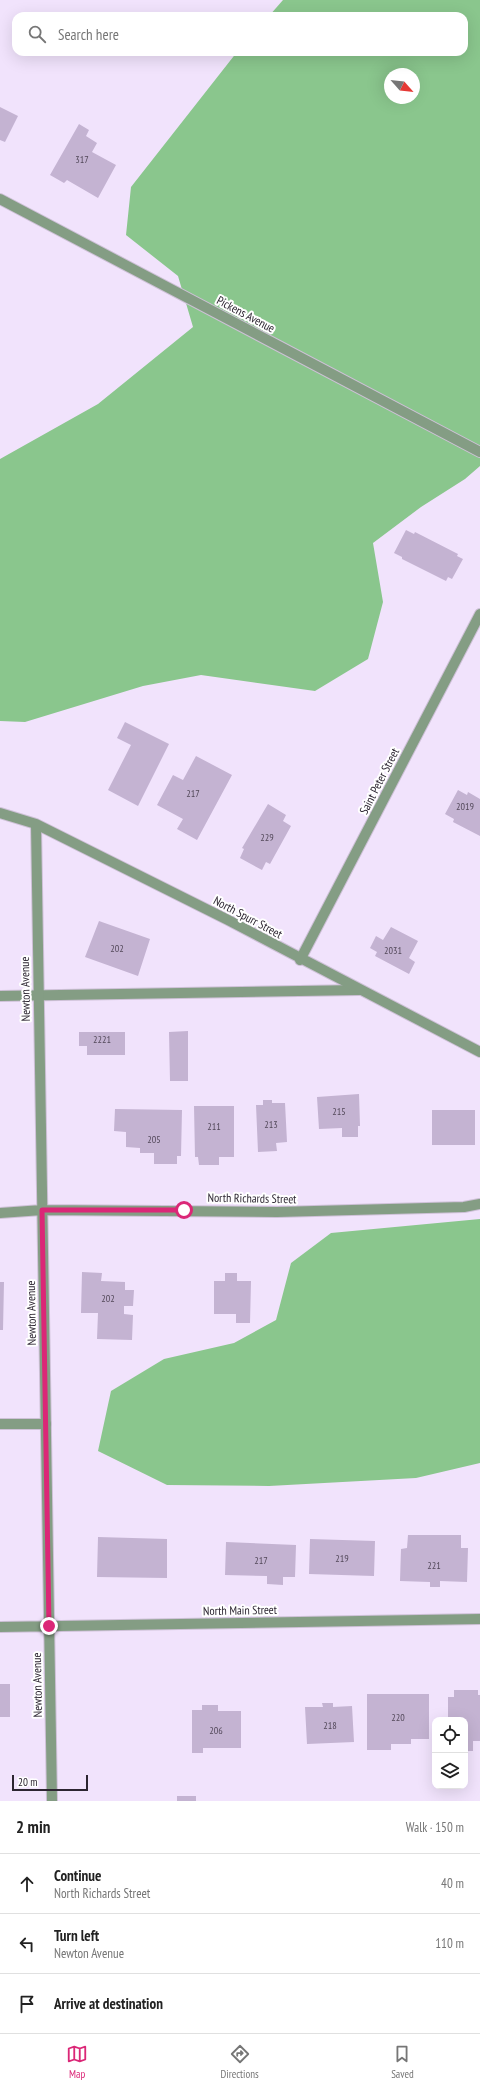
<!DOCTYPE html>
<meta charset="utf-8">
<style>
:root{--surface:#fff;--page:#f6f6f6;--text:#222;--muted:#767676;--line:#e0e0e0;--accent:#db2777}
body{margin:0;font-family:"PT Sans Narrow",sans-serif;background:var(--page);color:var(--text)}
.controls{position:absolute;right:12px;bottom:12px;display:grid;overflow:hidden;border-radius:8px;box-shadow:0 4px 16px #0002}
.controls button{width:36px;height:36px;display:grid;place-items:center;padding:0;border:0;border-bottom:1px solid var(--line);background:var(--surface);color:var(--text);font:20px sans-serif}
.compass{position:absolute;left:384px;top:68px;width:36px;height:36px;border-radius:50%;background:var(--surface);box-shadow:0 4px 16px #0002;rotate:117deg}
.scale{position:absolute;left:12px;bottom:10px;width:76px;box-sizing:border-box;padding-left:4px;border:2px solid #2c2531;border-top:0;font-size:11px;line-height:14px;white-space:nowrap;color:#2c2531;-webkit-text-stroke:3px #fff;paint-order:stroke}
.stop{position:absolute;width:12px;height:12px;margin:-9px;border:3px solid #db2777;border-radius:50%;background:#fff}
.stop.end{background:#db2777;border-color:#fff;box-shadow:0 1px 4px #0008}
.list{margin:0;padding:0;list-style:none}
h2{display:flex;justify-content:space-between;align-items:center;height:52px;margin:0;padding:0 16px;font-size:17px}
h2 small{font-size:13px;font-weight:400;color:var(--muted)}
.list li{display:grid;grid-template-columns:26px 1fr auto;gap:12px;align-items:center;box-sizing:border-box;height:60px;padding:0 16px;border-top:1px solid var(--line)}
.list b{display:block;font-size:15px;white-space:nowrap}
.list p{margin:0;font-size:13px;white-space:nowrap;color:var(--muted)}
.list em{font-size:13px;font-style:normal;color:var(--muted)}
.icon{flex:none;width:22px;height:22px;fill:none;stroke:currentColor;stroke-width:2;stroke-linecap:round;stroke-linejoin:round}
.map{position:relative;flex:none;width:480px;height:1801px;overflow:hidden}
.search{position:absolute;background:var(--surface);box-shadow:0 4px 16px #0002;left:12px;right:12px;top:12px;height:44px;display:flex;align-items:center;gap:10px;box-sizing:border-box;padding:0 14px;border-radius:12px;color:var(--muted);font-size:15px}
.sheet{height:232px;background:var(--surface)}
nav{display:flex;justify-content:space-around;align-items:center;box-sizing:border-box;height:56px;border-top:1px solid var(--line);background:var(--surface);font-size:11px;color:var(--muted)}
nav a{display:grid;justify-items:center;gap:2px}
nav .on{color:var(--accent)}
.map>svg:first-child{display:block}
</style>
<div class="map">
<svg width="480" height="1801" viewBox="0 0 480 1801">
<rect width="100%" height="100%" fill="#f1e3fc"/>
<path fill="#8ac68d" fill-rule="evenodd" d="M283 0H480V466L465 479 421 507 373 543 383 602 368 659 315 691 201 675 143 686 25 722 0 721V459L98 404 193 327 178 276 126 235 131 187 237 52H464V16H269ZM390 74H414V98H390Z
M480 1219V1463L416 1478 269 1486 167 1485 98 1451 111 1391 164 1359 234 1343 276 1320 291 1263 331 1233Z"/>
<path fill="#c4b3d2" d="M0 107 18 116 5 142 0 140Z
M79 124 89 130 86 136 97 143 92 152 116 165 98 198 67 180 64 183 50 175Z
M406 530 414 534 415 532 458 554 457 556 463 559 452 579 448 577 446 581 402 559V557L394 553Z
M125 722 169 744 138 806 108 790 131 745 117 738Z
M196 756 232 775 197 840 177 829 183 819 157 805 173 775 183 780Z
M458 790 467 795 468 792 480 799V836L453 822 454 819 445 814Z
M268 804 286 815 283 821 291 826 270 864 266 862 262 870 240 858 244 849 242 848Z
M99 921 150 939 138 976 85 957Z
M391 927 418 941 409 958 415 962 409 974 375 956 377 952 370 948 376 936 383 940Z
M188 1031V1081H170L169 1032Z
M79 1032H125V1055H87V1046H79Z
M359 1094 360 1126H358V1137H342V1128L319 1129 317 1097Z
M263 1100H272V1103H285L287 1142 276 1143 277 1151 258 1152 256 1105H263Z
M194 1106H234V1157H219V1165H199L198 1157H195Z
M115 1109 182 1110 181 1156H177V1164H154V1153H140V1148L126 1147V1132L114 1131Z
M432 1110H475V1145H432Z
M82 1272 102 1273 101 1281 125 1282V1290H134L133 1306H124V1314L133 1315 132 1340 97 1339 98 1313H81Z
M225 1273H237V1281H251L250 1323H236V1314H214V1281H225Z
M0 1282H4L3 1330H0Z
M408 1535H461V1548H468L467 1582 440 1581V1587H430V1582L400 1581 401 1549 407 1548Z
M98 1537 167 1539V1578L97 1577Z
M310 1539 375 1541 374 1576 309 1574Z
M226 1542 296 1545 295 1577H283V1585L267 1584V1576L225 1575Z
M0 1684H10V1717H0Z
M454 1690H478V1695H480V1741H473V1751H465V1720H448V1697H454Z
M367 1694H429V1739H411V1744H391V1750H367Z
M322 1703H333V1707L352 1706 354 1742 307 1744 305 1707H323Z
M202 1705H218V1711H241V1748H203V1753H192V1710H202Z
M177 1796H196V1801H177Z"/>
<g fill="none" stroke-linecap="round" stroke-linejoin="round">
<g stroke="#cec1d7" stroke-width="12">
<path id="lane" d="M0 996 359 990
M0 1424H46"/>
</g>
<g stroke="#cec1d7" stroke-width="12">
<path id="street" d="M0 199 480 452
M0 813 36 824 228 920 480 1052
M36 824 52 1801
M300 960 480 614
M0 1213 42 1210 277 1212 464 1207 480 1204
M0 1627 480 1619"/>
</g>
<use href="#lane" stroke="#849d84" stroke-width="10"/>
<use href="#street" stroke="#849d84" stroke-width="10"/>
</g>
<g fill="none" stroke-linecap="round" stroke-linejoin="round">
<path stroke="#db2777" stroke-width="5" d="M49 1626 42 1210H184"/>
</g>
<g text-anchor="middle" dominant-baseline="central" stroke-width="4" stroke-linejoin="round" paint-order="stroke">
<g font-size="10" fill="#524859">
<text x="82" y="159">317</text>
<text x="193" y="793">217</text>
<text x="465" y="806">2019</text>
<text x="267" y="837">229</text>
<text x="117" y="948">202</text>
<text x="393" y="950">2031</text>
<text x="102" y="1039">2221</text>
<text x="339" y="1111">215</text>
<text x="271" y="1124">213</text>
<text x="214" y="1126">211</text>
<text x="154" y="1139">205</text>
<text x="108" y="1298">202</text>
<text x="342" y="1558">219</text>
<text x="261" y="1560">217</text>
<text x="434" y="1565">221</text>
<text x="398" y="1717">220</text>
<text x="330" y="1725">218</text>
<text x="216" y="1730">206</text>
</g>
<g font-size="12" fill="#2c2531" stroke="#fff">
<text transform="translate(246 314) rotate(28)">Pickens Avenue</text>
<text transform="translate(379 781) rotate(-63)">Saint Peter Street</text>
<text transform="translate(248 917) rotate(28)">North Spurr Street</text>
<text transform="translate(25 989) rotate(-91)">Newton Avenue</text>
<text transform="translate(252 1198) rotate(1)">North Richards Street</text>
<text transform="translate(31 1313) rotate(-91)">Newton Avenue</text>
<text transform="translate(240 1610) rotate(-1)">North Main Street</text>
<text transform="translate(37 1685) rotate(-91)">Newton Avenue</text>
</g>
</g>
</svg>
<div class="controls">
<button><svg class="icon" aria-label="locate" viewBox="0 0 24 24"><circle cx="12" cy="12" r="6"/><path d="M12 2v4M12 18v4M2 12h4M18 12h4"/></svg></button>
<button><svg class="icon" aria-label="layers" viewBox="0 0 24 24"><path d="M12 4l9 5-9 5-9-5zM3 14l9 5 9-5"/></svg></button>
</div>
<svg class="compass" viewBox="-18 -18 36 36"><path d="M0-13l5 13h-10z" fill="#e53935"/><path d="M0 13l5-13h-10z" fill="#767676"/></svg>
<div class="scale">20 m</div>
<div class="stop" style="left:184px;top:1210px"></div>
<div class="stop end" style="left:49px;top:1626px"></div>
<div class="search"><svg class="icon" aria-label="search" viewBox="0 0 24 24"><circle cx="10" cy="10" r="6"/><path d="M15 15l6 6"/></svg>Search here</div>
</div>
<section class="sheet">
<h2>2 min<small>Walk · 150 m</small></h2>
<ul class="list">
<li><svg class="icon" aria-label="ahead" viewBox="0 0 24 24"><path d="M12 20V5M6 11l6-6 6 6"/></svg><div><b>Continue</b><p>North Richards Street</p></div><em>40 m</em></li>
<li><svg class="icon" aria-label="left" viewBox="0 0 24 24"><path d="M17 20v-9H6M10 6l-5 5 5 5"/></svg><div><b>Turn left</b><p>Newton Avenue</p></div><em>110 m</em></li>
<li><svg class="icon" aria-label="arrive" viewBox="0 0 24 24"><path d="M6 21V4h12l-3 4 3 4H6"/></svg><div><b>Arrive at destination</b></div></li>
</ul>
</section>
<nav>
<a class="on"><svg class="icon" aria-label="map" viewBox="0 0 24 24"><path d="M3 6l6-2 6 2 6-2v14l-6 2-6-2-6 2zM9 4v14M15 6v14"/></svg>Map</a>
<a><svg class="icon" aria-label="directions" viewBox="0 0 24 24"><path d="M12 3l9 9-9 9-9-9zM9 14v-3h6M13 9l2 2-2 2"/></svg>Directions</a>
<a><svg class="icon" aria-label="saved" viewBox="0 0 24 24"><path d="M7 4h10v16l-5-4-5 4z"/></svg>Saved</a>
</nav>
